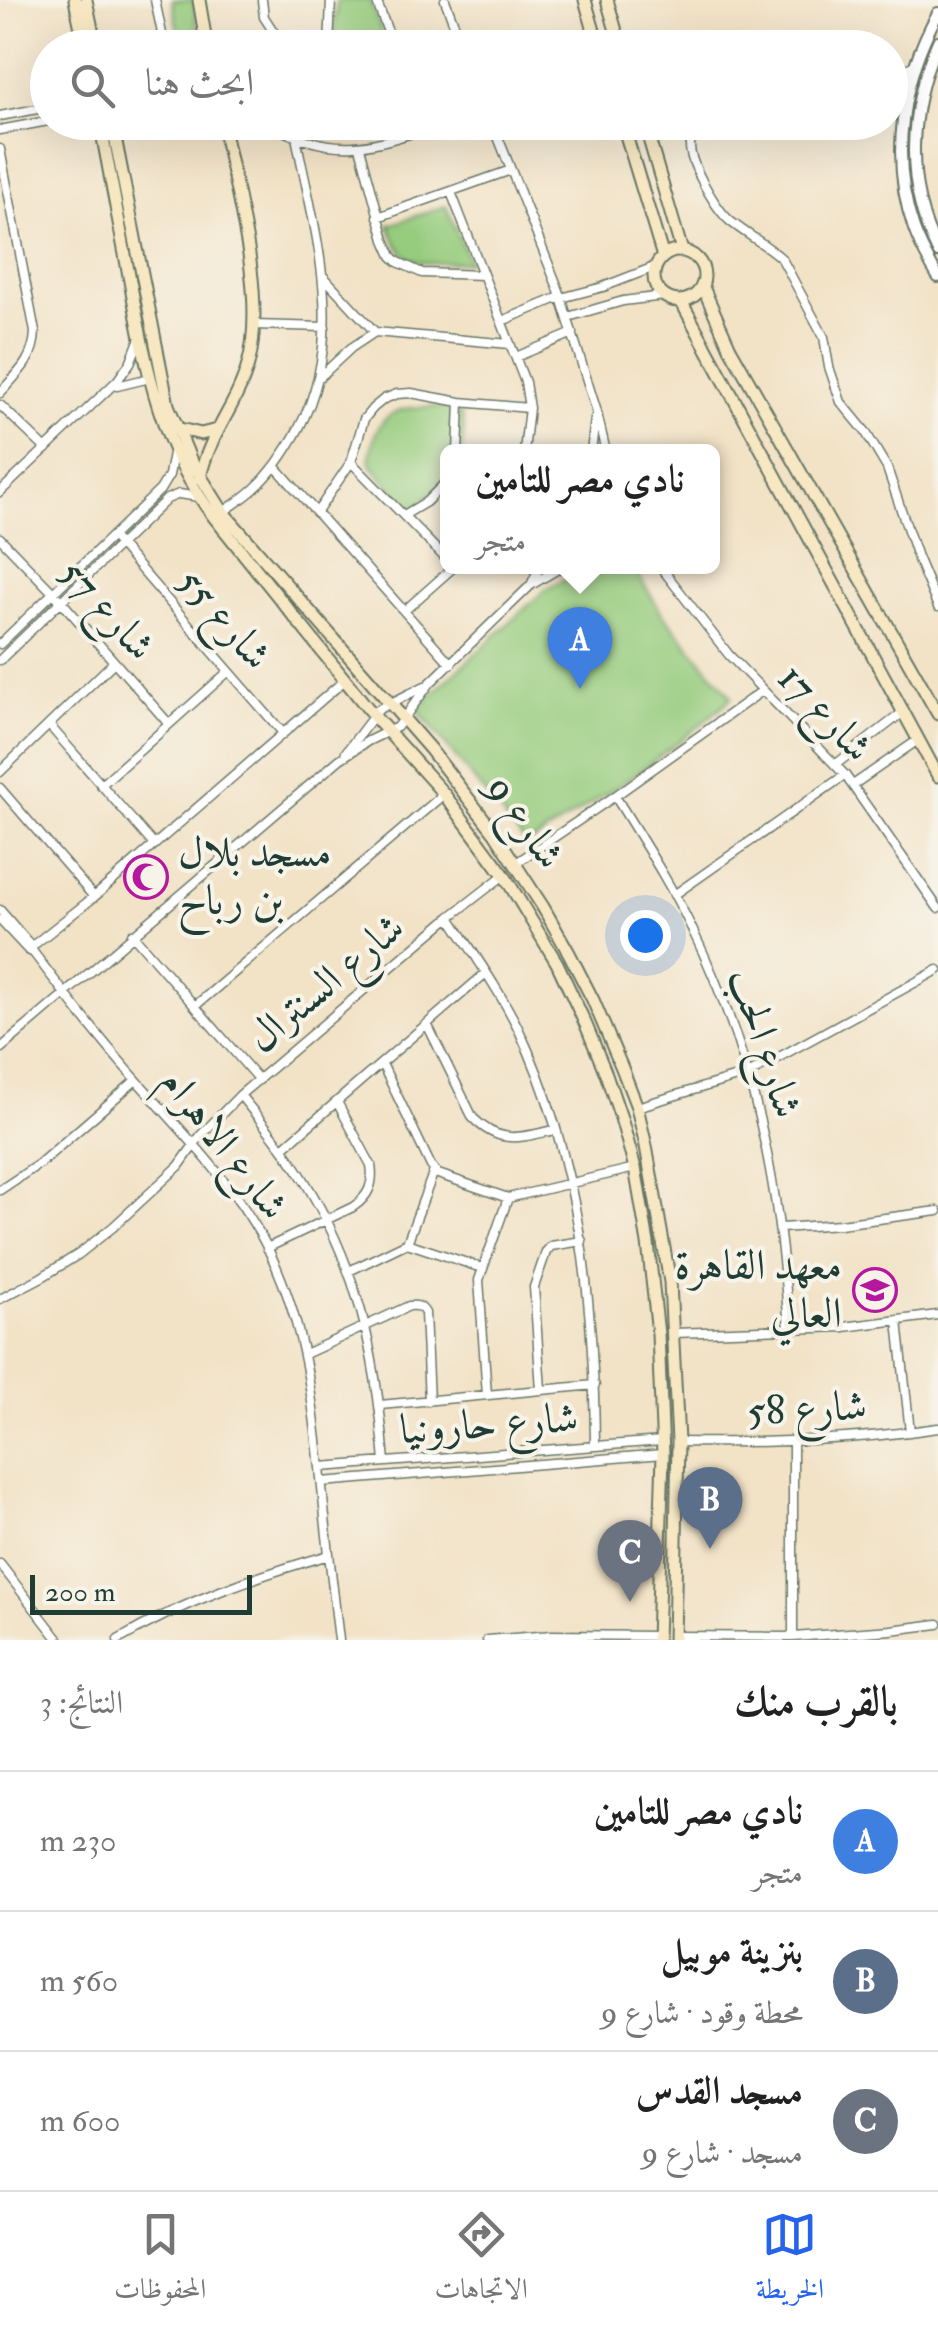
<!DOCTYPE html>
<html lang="ar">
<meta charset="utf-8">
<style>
:root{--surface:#fff;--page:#f2f2f2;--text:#222;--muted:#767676;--line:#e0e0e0;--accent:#2563eb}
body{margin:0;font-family:"IM FELL Double Pica",Amiri,serif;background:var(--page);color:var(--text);direction:rtl}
.scale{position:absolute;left:30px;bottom:25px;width:222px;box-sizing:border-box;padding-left:10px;border:5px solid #1f3d34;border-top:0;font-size:28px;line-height:35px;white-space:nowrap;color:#1f3d34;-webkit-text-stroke:8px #f7f3e8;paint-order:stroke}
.you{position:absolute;left:645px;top:935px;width:35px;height:35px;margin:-25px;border:8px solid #fff;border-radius:50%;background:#1a73e8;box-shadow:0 0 0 15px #1a73e833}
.badge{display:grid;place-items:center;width:65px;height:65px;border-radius:50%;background:var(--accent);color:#fff;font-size:32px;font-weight:700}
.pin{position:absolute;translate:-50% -82px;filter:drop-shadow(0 2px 5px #0008)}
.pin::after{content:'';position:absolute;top:52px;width:35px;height:30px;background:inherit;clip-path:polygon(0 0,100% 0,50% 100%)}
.popup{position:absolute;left:440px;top:444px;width:280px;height:130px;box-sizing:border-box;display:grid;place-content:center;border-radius:15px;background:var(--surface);filter:drop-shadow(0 2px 8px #0005);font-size:32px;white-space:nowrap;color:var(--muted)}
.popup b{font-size:38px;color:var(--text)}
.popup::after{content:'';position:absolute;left:50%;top:100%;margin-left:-20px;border:20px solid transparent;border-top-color:var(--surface)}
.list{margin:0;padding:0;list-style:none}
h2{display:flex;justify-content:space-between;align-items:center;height:130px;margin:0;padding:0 40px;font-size:42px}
h2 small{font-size:32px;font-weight:400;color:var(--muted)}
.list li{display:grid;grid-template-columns:65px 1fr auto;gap:30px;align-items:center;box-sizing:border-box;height:140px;padding:0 40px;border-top:2px solid var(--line)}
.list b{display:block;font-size:38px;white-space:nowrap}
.list p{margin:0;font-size:32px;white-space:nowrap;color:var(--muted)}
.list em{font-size:32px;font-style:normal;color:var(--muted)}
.icon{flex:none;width:55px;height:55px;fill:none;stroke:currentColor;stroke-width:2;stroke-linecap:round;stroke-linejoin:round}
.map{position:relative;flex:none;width:938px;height:1640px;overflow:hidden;direction:ltr}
.search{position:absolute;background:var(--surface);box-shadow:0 10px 40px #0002;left:30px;right:30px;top:30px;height:110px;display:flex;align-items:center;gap:25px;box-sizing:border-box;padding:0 35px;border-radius:55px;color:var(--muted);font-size:38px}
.sheet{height:550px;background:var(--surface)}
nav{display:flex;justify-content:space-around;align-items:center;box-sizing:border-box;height:140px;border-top:2px solid var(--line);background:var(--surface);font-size:28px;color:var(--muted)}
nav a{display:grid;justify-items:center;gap:5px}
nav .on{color:var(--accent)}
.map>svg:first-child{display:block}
</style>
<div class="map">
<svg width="938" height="1640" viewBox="0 0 938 1640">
<rect width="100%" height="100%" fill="#f7f3e8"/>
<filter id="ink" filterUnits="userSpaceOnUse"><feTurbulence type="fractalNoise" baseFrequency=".01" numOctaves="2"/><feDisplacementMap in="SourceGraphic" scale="20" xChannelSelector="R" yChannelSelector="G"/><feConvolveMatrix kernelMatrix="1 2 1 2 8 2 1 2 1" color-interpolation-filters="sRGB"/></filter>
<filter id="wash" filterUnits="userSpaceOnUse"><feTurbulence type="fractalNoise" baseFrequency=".0048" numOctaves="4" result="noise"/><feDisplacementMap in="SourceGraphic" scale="40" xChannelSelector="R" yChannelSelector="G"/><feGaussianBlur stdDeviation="2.25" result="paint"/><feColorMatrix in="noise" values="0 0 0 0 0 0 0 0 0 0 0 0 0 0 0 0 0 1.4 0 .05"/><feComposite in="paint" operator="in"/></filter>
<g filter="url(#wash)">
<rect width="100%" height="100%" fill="#f2e2c6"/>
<path fill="#96cc7e" stroke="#5a8459" stroke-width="2.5" d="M172 0H193L200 47H181Z
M337 0H369L388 47 332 48Z
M446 206 469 262C426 262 404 273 389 225Z
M452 407C468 414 463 436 462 451L448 452 447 479 411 511 372 466C369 457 371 452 373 442 383 401 418 408 452 407Z
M591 566 633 567 661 612 732 697C671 754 597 800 527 845L419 712 420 705 544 591Z"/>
</g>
<g filter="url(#ink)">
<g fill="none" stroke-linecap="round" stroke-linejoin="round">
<g stroke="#697767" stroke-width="11">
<path id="minor" d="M155 0 165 48
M262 0 264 17 284 48
M376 0 394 48
M445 0 463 48
M329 48 331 0
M890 71 902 72 914 65
M890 94 906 99
M0 116 48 107
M266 122C333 161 376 147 442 122
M492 122 558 288 596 409 606 452
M699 122C695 130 691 136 690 145 689 163 716 209 730 221 747 235 766 244 782 259L824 337 829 367 841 402 865 431 887 468 917 557 938 607
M0 130 48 121
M360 147 385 240 392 256 398 262 422 273 483 275
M0 149 35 332C34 360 18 373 0 393
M451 192 525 382 529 408 524 452
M378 217 511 170
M324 277 375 332
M561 298 603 287 657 266
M568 317 623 301 664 296
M502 321 560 297
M254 325 325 327
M516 357 573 333
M321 376 351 348 375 332 510 344
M117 386 150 378
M0 405 46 449
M458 452 460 402
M591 452 595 419
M351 462 448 561
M275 466 451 664
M0 492 117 381 130 363 140 338
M223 512C233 505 244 498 254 489 273 472 287 450 299 428 348 336 315 232 296 137
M317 512 351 462 364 419 373 408 384 399 397 394 411 393 460 402 529 408
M404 515 426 502 448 480
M112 536 283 733
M0 538 61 601 169 724
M660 566 729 655 845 775 938 908
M531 585 540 566
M404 611 455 566
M0 644 160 490 169 475 173 453
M0 660 167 499 179 494 199 497
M49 725 154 845
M346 752 379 709 425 686
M835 765 902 713
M0 772 114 662
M101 785 229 671
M853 785 918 740
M0 788 94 897
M615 796C642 840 670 883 692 929 755 1058 780 1188 789 1330
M516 863 615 796 762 691
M674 895 845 775
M0 910 32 947 33 952C67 997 101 1041 139 1083 185 1135 238 1188 269 1251 306 1327 314 1406 322 1488 327 1539 333 1589 339 1640
M450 917C473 953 499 989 518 1028 580 1159 594 1303 595 1446
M0 920 28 950 32 952
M132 934 259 1080
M31 947 94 897 346 679
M195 1006 444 794
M427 1024 473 1118C501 1146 521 1137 555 1130
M0 1049 340 759 368 741 397 727 430 683 531 585 563 566
M382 1064 431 1166 438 1174 508 1198 635 1168
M240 1095C260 1120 280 1143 297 1169 358 1262 376 1353 385 1462
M637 1107 750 1073 938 970
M283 1148 486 973
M0 1190 39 1164 136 1080
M781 1228 840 1224 938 1211
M407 1243 482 1268
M267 1248 353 1207C369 1196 374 1184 371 1165L337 1102
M349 1271 407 1243 434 1171
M0 1299 42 1277 79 1254 113 1227 179 1166 201 1135 240 1095 450 917 504 875
M898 1321 910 1432
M674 1333 844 1327 938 1315
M305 1354 409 1306C417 1305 421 1306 425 1313L429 1401
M541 1390 534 1287 546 1252 551 1246 582 1241
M487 1395 479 1280 508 1198
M380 1405 595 1385
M678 1442C766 1443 851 1441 938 1428
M793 1442V1637
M321 1467 662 1441
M322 1482 663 1454
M0 1564 59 1640
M674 1636 793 1637 891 1630 938 1624
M118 1640C184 1601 256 1576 329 1555
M487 1640 552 1635 657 1636"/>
</g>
<g stroke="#697767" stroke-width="14">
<path id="tertiary" d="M938 13C902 77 889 158 914 229 920 246 929 262 938 277
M938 41C908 109 904 185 938 252"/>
</g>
<g stroke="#697767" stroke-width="15">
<path id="secondary" d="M75 0 85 48
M86 0 96 48
M199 0 207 48
M585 0 599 48
M607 0 621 48
M100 122C110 175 120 228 130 281 146 366 160 447 214 517L374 716 444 794 504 875 557 963 586 1025 606 1074 621 1118 635 1168 648 1243 658 1334 663 1454 657 1640
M112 122 168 405 191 461 223 512 430 749 495 833 543 907 569 953 593 1000 622 1068 637 1107 646 1146 670 1282 678 1442 674 1640
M622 122 663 257
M644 122 682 251
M654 276a25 25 0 1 1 50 0a25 25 0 1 1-50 0Z
M702 285 730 348 938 714
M681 301 938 776
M176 428 201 434 217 430
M200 478C208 436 237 406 248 365 267 295 236 194 222 122"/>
</g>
<use href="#minor" stroke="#fff" stroke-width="8"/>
<use href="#tertiary" stroke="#fff" stroke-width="10"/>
<use href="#secondary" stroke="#f7e8c3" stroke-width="11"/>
</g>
</g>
<defs>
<g id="mosque-ring" transform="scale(2.25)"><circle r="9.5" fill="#f7f3e8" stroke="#b5179e" stroke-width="1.5"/><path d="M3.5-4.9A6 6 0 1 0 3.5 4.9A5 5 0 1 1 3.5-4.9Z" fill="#b5179e"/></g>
<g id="university-ring" transform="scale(2.25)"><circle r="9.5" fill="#f7f3e8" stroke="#b5179e" stroke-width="1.5"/><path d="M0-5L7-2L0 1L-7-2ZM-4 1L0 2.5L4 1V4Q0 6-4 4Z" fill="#b5179e"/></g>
</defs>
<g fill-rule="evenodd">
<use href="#mosque-ring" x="146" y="877"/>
<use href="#university-ring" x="875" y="1290"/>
</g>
<g text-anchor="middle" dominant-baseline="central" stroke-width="8" stroke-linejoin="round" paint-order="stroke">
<g font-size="42" fill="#1f3d34" stroke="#f7f3e8">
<text transform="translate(107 610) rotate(48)">شارع 57</text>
<text transform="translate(224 619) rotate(49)">شارع 55</text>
<text transform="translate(825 713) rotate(47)">شارع 17</text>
<text transform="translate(525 822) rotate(55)">شارع 9</text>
<text transform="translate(326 983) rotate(-40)">شارع السنترال</text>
<text transform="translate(765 1043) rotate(72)">شارع الحب</text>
<text transform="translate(224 1144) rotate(52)">شارع الاهرام</text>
<text transform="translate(807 1409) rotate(-3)">شارع 58</text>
<text transform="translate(489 1424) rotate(-4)">شارع حارونيا</text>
</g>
<g font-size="42" fill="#1f3d34" stroke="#f7f3e8" text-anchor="start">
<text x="178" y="853">مسجد بلال<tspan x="178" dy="48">بن رباح</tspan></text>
<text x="842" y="1266" text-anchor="end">معهد القاهرة<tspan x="842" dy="48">العالي</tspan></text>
</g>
</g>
</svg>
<div class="scale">200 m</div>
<div class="you"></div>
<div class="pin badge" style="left:580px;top:689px;background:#3f7fe0">A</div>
<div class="popup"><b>نادي مصر للتامين</b>متجر</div>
<div class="pin badge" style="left:710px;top:1549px;background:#5c6f8a">B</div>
<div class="pin badge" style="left:630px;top:1602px;background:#6b7280">C</div>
<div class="search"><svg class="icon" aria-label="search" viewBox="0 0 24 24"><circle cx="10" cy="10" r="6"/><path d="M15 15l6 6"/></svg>ابحث هنا</div>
</div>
<section class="sheet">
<h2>بالقرب منك<small>النتائج: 3</small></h2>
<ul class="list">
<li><span class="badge" style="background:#3f7fe0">A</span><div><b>نادي مصر للتامين</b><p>متجر</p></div><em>230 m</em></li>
<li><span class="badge" style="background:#5c6f8a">B</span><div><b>بنزينة موبيل</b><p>محطة وقود · شارع 9</p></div><em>560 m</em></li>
<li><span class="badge" style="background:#6b7280">C</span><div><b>مسجد القدس</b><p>مسجد · شارع 9</p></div><em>600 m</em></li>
</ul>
</section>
<nav>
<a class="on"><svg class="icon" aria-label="map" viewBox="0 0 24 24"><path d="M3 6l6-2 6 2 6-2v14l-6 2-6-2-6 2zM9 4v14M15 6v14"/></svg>الخريطة</a>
<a><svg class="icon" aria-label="directions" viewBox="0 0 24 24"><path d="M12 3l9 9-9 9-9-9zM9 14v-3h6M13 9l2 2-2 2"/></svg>الاتجاهات</a>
<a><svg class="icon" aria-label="saved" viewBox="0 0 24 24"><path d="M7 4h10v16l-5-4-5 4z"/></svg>المحفوظات</a>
</nav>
